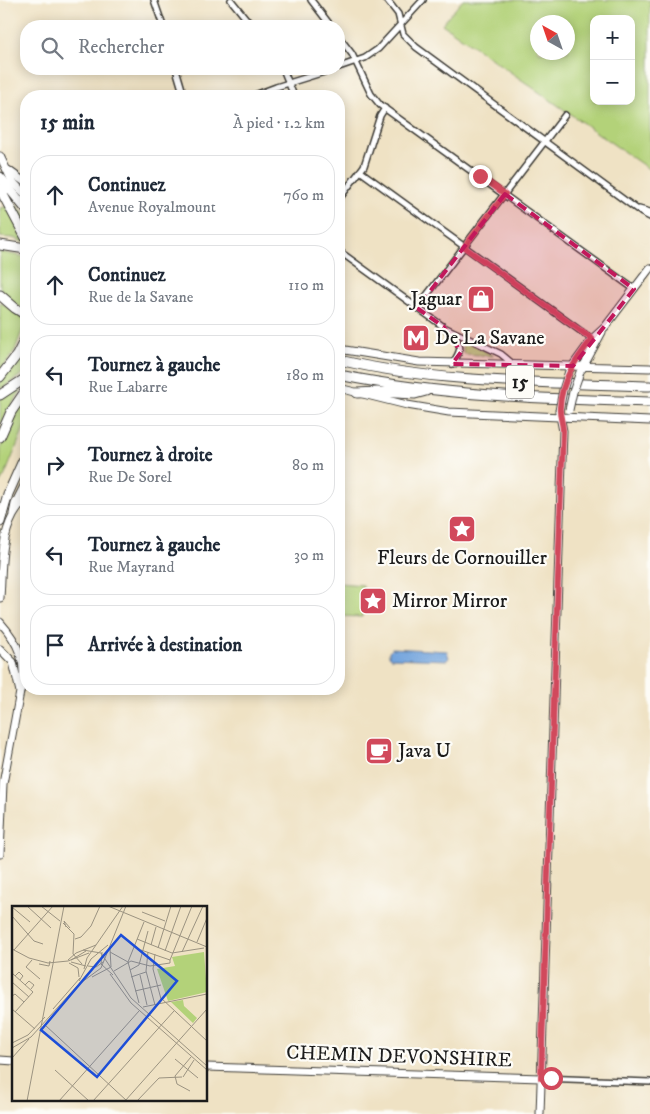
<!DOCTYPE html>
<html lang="fr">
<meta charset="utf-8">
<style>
:root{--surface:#fff;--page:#f2f2f3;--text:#1f2937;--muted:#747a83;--line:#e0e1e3}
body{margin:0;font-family:"IM FELL DW Pica",serif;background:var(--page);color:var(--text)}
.controls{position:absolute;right:15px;top:15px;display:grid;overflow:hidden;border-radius:10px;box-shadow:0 2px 12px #0003}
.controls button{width:45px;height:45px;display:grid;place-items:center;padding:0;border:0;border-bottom:1px solid var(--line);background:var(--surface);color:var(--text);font:25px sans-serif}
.compass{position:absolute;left:530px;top:15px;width:45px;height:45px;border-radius:50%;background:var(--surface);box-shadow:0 2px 12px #0003;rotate:320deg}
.stop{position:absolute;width:15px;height:15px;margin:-11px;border:4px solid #d1495b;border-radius:50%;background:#fff}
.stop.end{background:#d1495b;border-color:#fff;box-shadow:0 1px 5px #0008}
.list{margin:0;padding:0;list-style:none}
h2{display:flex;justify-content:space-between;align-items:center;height:65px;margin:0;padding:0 20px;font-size:21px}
h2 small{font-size:16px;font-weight:400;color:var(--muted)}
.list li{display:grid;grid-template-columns:32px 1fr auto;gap:15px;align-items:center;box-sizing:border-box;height:80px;margin:0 10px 10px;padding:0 10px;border:1px solid var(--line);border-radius:20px}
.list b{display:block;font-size:19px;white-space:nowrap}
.list p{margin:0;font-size:16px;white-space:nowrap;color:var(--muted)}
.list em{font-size:16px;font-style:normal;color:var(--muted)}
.icon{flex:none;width:28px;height:28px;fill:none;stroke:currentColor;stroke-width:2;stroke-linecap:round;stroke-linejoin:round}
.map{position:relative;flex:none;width:650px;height:1114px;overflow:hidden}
.search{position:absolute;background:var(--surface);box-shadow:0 2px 12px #0003;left:20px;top:20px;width:325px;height:55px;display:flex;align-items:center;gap:12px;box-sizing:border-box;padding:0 18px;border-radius:20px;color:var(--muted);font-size:19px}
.panel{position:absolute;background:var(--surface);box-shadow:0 2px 12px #0003;left:20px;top:90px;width:325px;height:605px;border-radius:20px}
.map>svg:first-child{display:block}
</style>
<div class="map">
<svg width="650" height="1114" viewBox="0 0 650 1114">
<rect width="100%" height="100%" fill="#fdfcf7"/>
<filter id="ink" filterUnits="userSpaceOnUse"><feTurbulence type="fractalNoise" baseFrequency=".02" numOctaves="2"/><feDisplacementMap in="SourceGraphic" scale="10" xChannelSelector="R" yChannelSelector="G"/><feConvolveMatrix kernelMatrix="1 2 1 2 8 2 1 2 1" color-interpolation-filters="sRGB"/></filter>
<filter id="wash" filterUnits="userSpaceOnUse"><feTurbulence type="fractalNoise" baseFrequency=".0096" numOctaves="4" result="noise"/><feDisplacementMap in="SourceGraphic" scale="20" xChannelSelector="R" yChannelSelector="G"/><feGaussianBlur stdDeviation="1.12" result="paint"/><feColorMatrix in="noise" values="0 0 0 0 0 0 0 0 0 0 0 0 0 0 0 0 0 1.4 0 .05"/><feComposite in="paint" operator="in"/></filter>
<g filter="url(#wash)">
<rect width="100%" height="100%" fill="#efe2c4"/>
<path fill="#b3d279" stroke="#68774a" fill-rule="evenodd" d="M463 0H650V170L442 24ZM594 19H631V101H594ZM568 22V52H538V22Z
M16 205 26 217V243L13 238 0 237V208Z
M0 252 26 257V310L13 303 0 288Z
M0 302 26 320 15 350 0 371Z
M462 339 493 355V356L465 354 463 353V346L461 340Z
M26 348V372L0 389V381L12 369Z
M18 389 21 391 6 413 0 426V399Z
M26 396V423L5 475 0 483 1 446 11 420Z
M339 583 363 585 362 617 339 616Z"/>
<path fill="#73a4dd" stroke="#48607c" d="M392 648 447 651 449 658 447 660 391 658 389 656V651Z"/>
</g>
<g filter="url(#ink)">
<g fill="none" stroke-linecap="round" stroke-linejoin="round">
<g stroke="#3c3a35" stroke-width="8">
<path id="street" d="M154 0 163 26
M231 0 252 26
M311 0 331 26
M387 0 398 14 403 34 416 47 642 213 650 217
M339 37 352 54 371 94 380 105 634 289
M339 67 365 58 378 49 423 0
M176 69 184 96
M283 69 294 96
M252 96 276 87 334 69
M360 171 593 340
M339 199 364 166 380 116 385 108
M639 209 650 212
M339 251 444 327 501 354 513 364
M417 308 565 115
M446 329C459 344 466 345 452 364
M541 1078 650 1082"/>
</g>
<g stroke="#3c3a35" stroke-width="9">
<path id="secondary" d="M0 156 12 181 26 195
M8 170 26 183
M339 349 419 362 650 368
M571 368 592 339 605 327 650 268
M582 369 602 332
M339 388 407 405 449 412 650 421
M13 514 15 504 26 482
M0 598C2 572 0 540 13 516 17 509 22 503 26 497
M0 622C18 642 28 663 21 690
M0 649 13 662 20 692 3 784 0 854
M0 1060 14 1061
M206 1067 541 1078
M540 1114 563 431 559 411"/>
</g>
<g stroke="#3c3a35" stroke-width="11">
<path id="highway" d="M0 177 26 209
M0 189 26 238
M0 245 26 249
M0 295 15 308 26 315
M339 360C441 384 546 382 650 386
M339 375C442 396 545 399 650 402
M0 377 17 355 26 337
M357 393 377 392 415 394 426 391
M0 395 26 378
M0 437 11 412 26 390
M0 522 8 494 26 454"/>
</g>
<use href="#street" stroke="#fff" stroke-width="5"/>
<use href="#secondary" stroke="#fff" stroke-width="7"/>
<use href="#highway" stroke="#fff" stroke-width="9"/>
<g stroke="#3c3a35" stroke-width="9" stroke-linecap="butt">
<path id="secondary-bridge" d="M569 410 573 392 580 372
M559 411 563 390 569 371"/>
</g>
<use href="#secondary-bridge" stroke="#fff" stroke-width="7"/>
</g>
</g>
<g fill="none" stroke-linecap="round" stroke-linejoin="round" filter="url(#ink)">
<path stroke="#d1495b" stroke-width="6" d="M480 176 505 194 464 247 592 339C576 359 561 381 560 407 559 415 563 423 563 431L541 1078H551"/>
</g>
<path fill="#c2185b" fill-opacity="0.2" stroke="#c2185b" stroke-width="4" stroke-dasharray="10 6" stroke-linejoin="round" d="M505 194 634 289 573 366 452 364 461 352 444 327 417 308Z"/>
<defs>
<g id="shop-square" transform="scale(1.4375)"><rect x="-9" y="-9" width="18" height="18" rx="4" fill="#d1495b" stroke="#fdfcf7"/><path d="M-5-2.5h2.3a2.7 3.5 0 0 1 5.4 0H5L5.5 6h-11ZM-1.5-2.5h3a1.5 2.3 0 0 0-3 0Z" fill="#fff"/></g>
<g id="metro-square" transform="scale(1.4375)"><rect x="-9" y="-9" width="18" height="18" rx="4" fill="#d1495b" stroke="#fdfcf7"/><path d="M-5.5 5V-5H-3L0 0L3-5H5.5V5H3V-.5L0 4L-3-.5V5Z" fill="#fff"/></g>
<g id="sight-square" transform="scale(1.4375)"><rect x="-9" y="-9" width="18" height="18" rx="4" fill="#d1495b" stroke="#fdfcf7"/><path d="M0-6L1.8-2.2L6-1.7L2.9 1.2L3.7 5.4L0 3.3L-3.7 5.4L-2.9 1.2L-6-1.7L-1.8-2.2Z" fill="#fff"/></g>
<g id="cafe-square" transform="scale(1.4375)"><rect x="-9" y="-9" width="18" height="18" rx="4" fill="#d1495b" stroke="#fdfcf7"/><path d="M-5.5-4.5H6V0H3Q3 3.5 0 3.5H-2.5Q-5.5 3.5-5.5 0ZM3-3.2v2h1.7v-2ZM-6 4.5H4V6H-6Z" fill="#fff"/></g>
</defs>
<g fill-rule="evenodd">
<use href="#shop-square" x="481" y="299"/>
<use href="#metro-square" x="416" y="338"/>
<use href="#sight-square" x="462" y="529"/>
<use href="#sight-square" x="373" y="601"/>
<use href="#cafe-square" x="379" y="751"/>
</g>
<g text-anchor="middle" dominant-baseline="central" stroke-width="4.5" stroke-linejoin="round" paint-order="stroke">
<rect fill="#fdfcf7" stroke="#605f5e" stroke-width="1" x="506" y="365.5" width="28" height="33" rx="4"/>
<g font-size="19" font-weight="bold" fill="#1c1c1c">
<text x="520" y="382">15</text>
</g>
<g font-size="20" fill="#1c1c1c" stroke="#fdfcf7" text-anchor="start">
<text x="462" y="299" text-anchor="end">Jaguar</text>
<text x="435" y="338">De La Savane</text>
<text x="462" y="558" text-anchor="middle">Fleurs de Cornouiller</text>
<text x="392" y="601">Mirror Mirror</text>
<text x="398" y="751">Java U</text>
</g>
<g font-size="20" fill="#1c1c1c" stroke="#fdfcf7">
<text transform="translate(399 1057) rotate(2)">CHEMIN DEVONSHIRE</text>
</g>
</g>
<g transform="translate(12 906)">
<rect width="195" height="195" fill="#efe2c4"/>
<path d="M192 46 195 86 156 95 145 63 163 60 160 51ZM171 94 172 100 185 112 181 117 159 96Z" fill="#b3d279"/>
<path fill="none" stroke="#9b9381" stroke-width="1" d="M15 0 39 22M29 0 48 15M96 0 195 41M0 1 18 16M130 6 153 15M0 10 22 35 31 38M51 17 62 28 61 48 70 58M54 21 52 15 58 22M63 33 69 31 79 20 88 0M125 33 160 47 192 42M185 36 195 12M139 39 144 21M146 42 159 0M0 43 17 52 36 57 56 55 77 47M2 44 41 0M71 44 89 47 119 92 195 160M129 44 158 54M153 45 169 0M90 46 89 58 101 69M98 46 116 56M136 46 134 65 143 99M170 46 191 0M143 48 141 63 149 93M20 54 14 61 28 73M56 54 64 47 84 39M59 54 74 45M158 54 180 0M59 56 74 60M57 57 66 62 67 71M27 58 37 60 38 55M76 60 84 61 91 56M72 63 75 52 111 0M118 64 127 59 136 25M102 65 119 55 138 60 158 57V54M0 67 21 86 3 106M98 68 119 97 195 164M128 69 135 99M3 70 7 66 11 70 8 74M80 71 99 61 98 43M119 71 134 66M67 75 79 53 96 39M0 76 17 91M13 79 17 75 22 79 19 83M123 85 149 79M0 90 3 88 12 96M149 92 195 135M127 97 116 56 132 16M131 101 195 88M0 103 23 123M41 103 68 72M33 119 115 195M0 137 16 129 33 111M0 142 19 131 66 79 89 62 114 0M0 152 17 133M163 153 186 172M43 164 77 195M171 171 182 154M178 185 165 178 163 170 179 151M15 195 52 0M47 195 127 105M81 195 162 105M113 195 195 103M125 195 147 172 170 171"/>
<path fill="#1d4ed8" fill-opacity="0.15" stroke="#1d4ed8" stroke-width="2.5" d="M109 29 165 75 85 171 29 124Z"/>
<rect width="195" height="195" fill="none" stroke="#1c1c1c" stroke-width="2.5"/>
</g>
</svg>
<div class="controls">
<button>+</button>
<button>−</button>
</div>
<svg class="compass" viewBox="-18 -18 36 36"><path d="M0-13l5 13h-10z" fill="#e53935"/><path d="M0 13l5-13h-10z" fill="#747a83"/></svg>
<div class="stop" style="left:551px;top:1078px"></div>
<div class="stop end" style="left:480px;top:176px"></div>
<div class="search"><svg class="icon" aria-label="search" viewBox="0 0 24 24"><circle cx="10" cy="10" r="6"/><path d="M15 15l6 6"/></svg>Rechercher</div>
<section class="panel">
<h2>15 min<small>À pied · 1.2 km</small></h2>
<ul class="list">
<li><svg class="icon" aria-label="ahead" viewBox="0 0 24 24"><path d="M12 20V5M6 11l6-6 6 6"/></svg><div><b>Continuez</b><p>Avenue Royalmount</p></div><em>760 m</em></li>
<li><svg class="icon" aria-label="ahead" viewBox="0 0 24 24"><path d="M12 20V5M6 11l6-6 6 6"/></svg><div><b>Continuez</b><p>Rue de la Savane</p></div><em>110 m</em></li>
<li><svg class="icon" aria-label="left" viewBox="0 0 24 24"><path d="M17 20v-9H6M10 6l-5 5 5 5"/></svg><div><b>Tournez à gauche</b><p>Rue Labarre</p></div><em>180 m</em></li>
<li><svg class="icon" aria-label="right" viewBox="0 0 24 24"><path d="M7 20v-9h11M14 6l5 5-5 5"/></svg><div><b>Tournez à droite</b><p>Rue De Sorel</p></div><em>80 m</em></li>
<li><svg class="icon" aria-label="left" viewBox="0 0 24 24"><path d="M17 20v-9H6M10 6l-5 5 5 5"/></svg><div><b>Tournez à gauche</b><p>Rue Mayrand</p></div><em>30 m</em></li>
<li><svg class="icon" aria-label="arrive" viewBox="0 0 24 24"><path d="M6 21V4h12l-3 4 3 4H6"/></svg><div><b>Arrivée à destination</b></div></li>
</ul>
</section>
</div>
